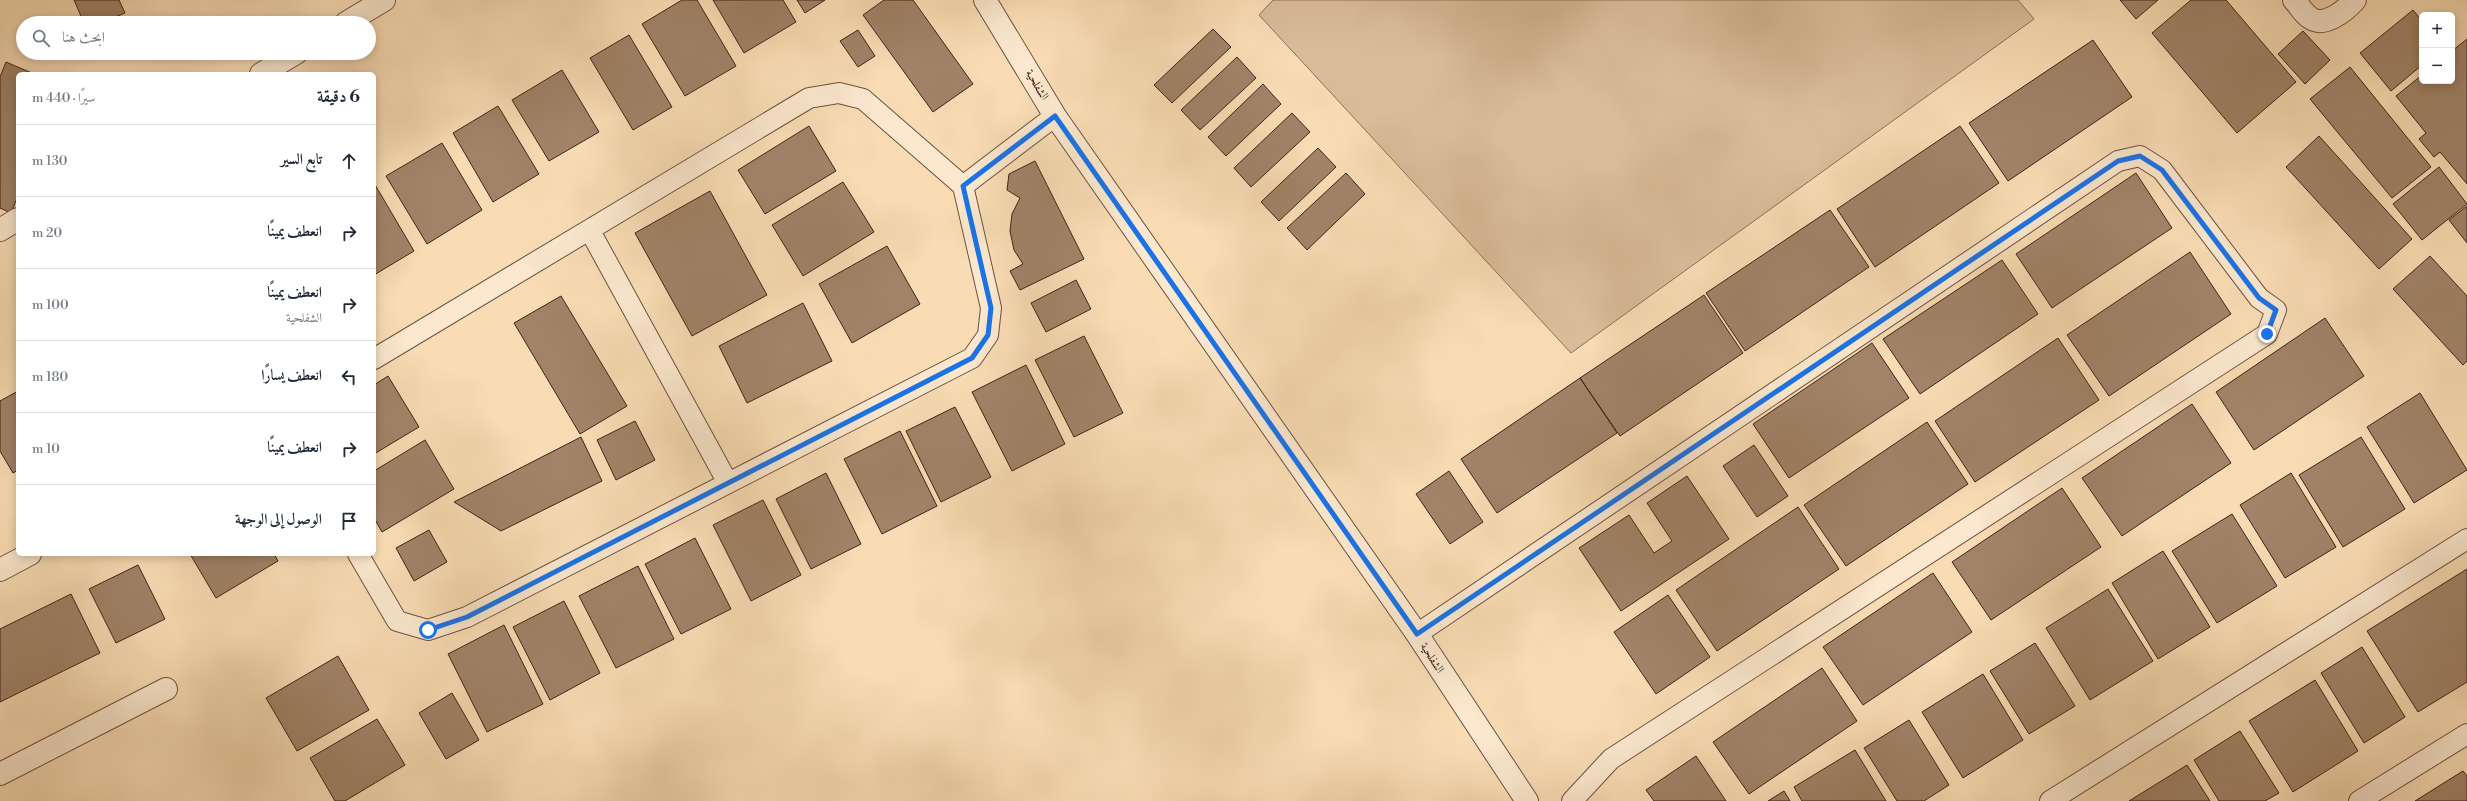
<!DOCTYPE html>
<html lang="ar">
<meta charset="utf-8">
<style>
:root{--surface:#fff;--page:#f2f2f3;--text:#1f2937;--muted:#747a83;--line:#e0e1e3}
body{margin:0;font-family:"Libre Bodoni",Amiri,serif;background:var(--page);color:var(--text);direction:rtl}
.controls{position:absolute;right:12px;top:12px;display:grid;overflow:hidden;border-radius:6px;box-shadow:0 2px 10px #0003}
.controls button{width:36px;height:36px;display:grid;place-items:center;padding:0;border:0;border-bottom:1px solid var(--line);background:var(--surface);color:var(--text);font:20px sans-serif}
.stop{position:absolute;width:12px;height:12px;margin:-9px;border:3px solid #1a73e8;border-radius:50%;background:#fff}
.stop.end{background:#1a73e8;border-color:#fff;box-shadow:0 1px 4px #0008}
.list{margin:0;padding:0;list-style:none}
h2{display:flex;justify-content:space-between;align-items:center;height:52px;margin:0;padding:0 16px;font-size:17px}
h2 small{font-size:13px;font-weight:400;color:var(--muted)}
.list li{display:grid;grid-template-columns:26px 1fr auto;gap:12px;align-items:center;box-sizing:border-box;height:72px;padding:0 16px;border-top:1px solid var(--line)}
.list b{display:block;font-size:15px;white-space:nowrap}
.list p{margin:0;font-size:13px;white-space:nowrap;color:var(--muted)}
.list em{font-size:13px;font-style:normal;color:var(--muted)}
.icon{flex:none;width:22px;height:22px;fill:none;stroke:currentColor;stroke-width:2;stroke-linecap:round;stroke-linejoin:round}
.map{position:relative;flex:none;width:2467px;height:801px;overflow:hidden;direction:ltr}
.search{position:absolute;background:var(--surface);box-shadow:0 2px 10px #0003;left:16px;top:16px;width:360px;height:44px;display:flex;align-items:center;gap:10px;box-sizing:border-box;padding:0 14px;border-radius:22px;color:var(--muted);font-size:15px}
.panel{position:absolute;background:var(--surface);box-shadow:0 2px 10px #0003;left:16px;top:72px;width:360px;height:484px;border-radius:6px;direction:rtl}
.map>svg:first-child{display:block}
</style>
<div class="map">
<svg width="2467" height="801" viewBox="0 0 2467 801">
<rect width="100%" height="100%" fill="#f9dcb4"/>
<filter id="stains"><feTurbulence type="fractalNoise" baseFrequency=".005" numOctaves="4"/><feColorMatrix values="0 0 0 0 .2 0 0 0 0 .09 0 0 0 0 .02 0 0 0 .5 -.17"/></filter>
<radialGradient id="worn" r=".72"><stop offset=".6" stop-color="#630" stop-opacity="0"/><stop offset="1" stop-color="#630" stop-opacity=".3"/></radialGradient>
<path fill="#dabc99" stroke="#8e6f58" d="M1273 0H2018L2034 19 1571 353 1259 15Z"/>
<path fill="#a18368" stroke="#422216" d="M74 0H119L125 13 101 23H84Z
M682 0H697L736 66 685 96 642 24Z
M713 0H783L796 22 744 53Z
M797 0H825L805 13Z
M884 0H913L973 84 933 112 863 15Z
M2120 0H2158L2136 19Z
M2191 0H2226L2296 82 2237 133 2152 33Z
M2413 10 2422 21V65L2391 91 2360 53Z
M1213 29 1231 47 1172 103 1154 85Z
M858 30 875 56 858 67 840 41Z
M2303 31 2330 60 2305 84 2278 54Z
M629 35 672 107 633 130 590 58Z
M2467 39V184L2440 152 2434 157 2419 139 2426 133 2396 96 2422 75V81H2452V51Z
M2093 40 2132 97 2008 181 1969 123Z
M1237 57 1256 78 1200 130 1181 110Z
M6 62 34 74H18V196L11 213 0 208V77Z
M2350 67 2431 167 2392 198 2310 99Z
M562 70 599 132 549 161 512 100Z
M1263 84 1281 104 1226 156 1208 137Z
M498 106 539 174 493 202 453 133Z
M1292 113 1310 132 1251 187 1234 168Z
M809 126 836 171 765 214 738 170Z
M1960 126 1999 183 1875 267 1837 209Z
M2319 136 2412 239 2379 269 2286 167Z
M442 143 482 210 427 244 386 176Z
M1318 148 1336 167 1279 221 1261 202Z
M1035 161 1084 259 1020 290 1010 271 1023 264 1014 250 1010 231 1012 214 1020 198 1007 190 1009 174Z
M2439 167 2467 204 2422 240 2393 204Z
M1346 173 1365 194 1307 250 1287 228Z
M2136 173 2172 228 2052 308 2016 254Z
M843 182 874 232 803 276 772 225Z
M374 183 414 251 374 275Z
M710 191 767 295 692 336 635 233Z
M2467 206V243L2449 220Z
M1830 210 1869 267 1745 351 1706 293Z
M887 246 920 304 852 343 819 284Z
M2190 252 2231 314 2109 396 2067 335Z
M2430 256 2467 296V361L2463 365 2393 289Z
M2002 260 2038 314 1920 394 1883 339Z
M1076 280 1091 309 1046 332 1031 303Z
M1704 295 1743 353 1620 436 1580 378Z
M561 296 627 406 580 434 514 323Z
M803 303 832 361 747 403 719 346Z
M2325 318 2364 376 2254 450 2216 392Z
M1084 336 1123 413 1074 437 1035 360Z
M2058 338 2099 400 1975 482 1935 421Z
M1872 343 1909 398 1789 478 1753 424Z
M1026 365 1065 444 1012 471 972 392Z
M388 376 419 427 374 454V385Z
M1580 378 1617 433 1497 513 1461 459Z
M18 391V470L13 473 0 451V401Z
M2420 393 2467 470 2414 503 2367 427Z
M2192 404 2231 463 2122 536 2082 478Z
M955 407 991 477 941 502 906 431Z
M635 421 655 460 616 480 597 440Z
M1927 422 1968 484 1846 566 1804 505Z
M900 431 937 506 882 534 844 459Z
M581 437 602 481 501 531 454 502Z
M2361 437 2405 509 2343 547 2299 475Z
M425 440 454 489 382 532 374 518V471Z
M1754 445 1788 496 1757 517 1723 466Z
M1449 471 1483 522 1450 544 1416 494Z
M826 473 861 544 811 569 776 499Z
M2291 473 2336 547 2285 578 2240 505Z
M1687 476 1729 539 1621 611 1579 548 1629 515 1654 553 1672 541 1647 503Z
M2062 488 2101 547 1991 620 1952 562Z
M763 500 801 575 751 601 713 525Z
M1798 507 1839 569 1717 651 1676 590Z
M2232 514 2277 586 2217 623 2172 551Z
M429 530 447 562 414 581 396 548Z
M695 538 731 609 681 634 645 564Z
M2163 551 2210 627 2158 659 2112 583Z
M190 554H274L278 561 216 598Z
M138 565 165 619 116 643 89 589Z
M638 566 674 639 616 668 579 596Z
M2467 569V682L2418 712 2367 631Z
M1933 573 1972 632 1863 705 1823 647Z
M2108 589 2153 661 2090 700 2046 628Z
M71 594 100 653 0 702V629Z
M1668 595 1710 657 1656 694 1614 632Z
M564 601 600 673 550 700 513 627Z
M504 625 543 704 487 732 448 654Z
M2035 643 2075 706 2029 734 1990 671Z
M2362 647 2405 717 2364 743 2321 673Z
M338 656 369 710 297 751 266 698Z
M1822 668 1857 721 1749 794 1713 742Z
M1983 674 2023 740 1963 778 1922 712Z
M2315 680 2358 751 2293 792 2249 721Z
M452 693 479 740 446 759 419 713Z
M377 719 405 765 345 801H335L310 758Z
M1909 720 1949 785 1924 801H1897L1864 748Z
M2240 731 2279 793 2265 801H2219L2194 760Z
M1855 750 1886 801H1802L1794 787Z
M1696 756 1726 801H1654L1646 790Z
M2187 765 2210 801H2129Z
M2463 771 2467 776V801H2415Z
M1784 791 1790 801H1768Z"/>
<g fill="none" stroke-linecap="round" stroke-linejoin="round">
<g stroke="#70503e" stroke-width="22">
<path id="service" d="M963 186 1055 116
M590 231 728 483
M358 554 397 621 428 630 467 617 972 358 988 335 991 308 963 186 863 99 839 93 809 98 374 359
M1417 634 2118 161 2140 156 2162 170 2259 298 2276 310 2267 334 1611 759 1572 801
M2050 801 2467 539
M2359 801 2467 734"/>
</g>
<g stroke="#70503e" stroke-width="24">
<path id="minor" d="M985 0 1055 116 1417 634 1527 801
M2294 0C2299 5 2303 13 2309 17 2323 29 2345 11 2355 0
M346 23 384 0
M261 74 296 53
M0 230 18 219
M0 570 30 554
M0 774 166 689"/>
</g>
<use href="#service" stroke="#fbe8ce" stroke-width="20"/>
<use href="#minor" stroke="#fbe8ce" stroke-width="22"/>
</g>
<g fill="none" stroke-linecap="round" stroke-linejoin="round">
<path stroke="#1a73e8" stroke-width="5" d="M428 630 467 617 972 358 988 335 991 308 963 186 1055 116 1417 634 2118 161 2140 156 2162 170 2259 298 2276 310 2267 334"/>
</g>
<g text-anchor="middle" dominant-baseline="central" stroke-width="4" stroke-linejoin="round" paint-order="stroke">
<g font-size="12" fill="#422216" stroke="#fbe8ce">
<text transform="translate(1037 85) rotate(59)">الشفلحية</text>
<text transform="translate(1432 658) rotate(57)">الشفلحية</text>
</g>
</g>
<rect width="100%" height="100%" filter="url(#stains)"/>
<rect width="100%" height="100%" fill="url(#worn)"/>
</svg>
<div class="controls">
<button>+</button>
<button>−</button>
</div>
<div class="stop" style="left:428px;top:630px"></div>
<div class="stop end" style="left:2267px;top:334px"></div>
<div class="search"><svg class="icon" aria-label="search" viewBox="0 0 24 24"><circle cx="10" cy="10" r="6"/><path d="M15 15l6 6"/></svg>ابحث هنا</div>
<section class="panel">
<h2>6 دقيقة<small>سيرًا · 440 m</small></h2>
<ul class="list">
<li><svg class="icon" aria-label="ahead" viewBox="0 0 24 24"><path d="M12 20V5M6 11l6-6 6 6"/></svg><div><b>تابع السير</b></div><em>130 m</em></li>
<li><svg class="icon" aria-label="right" viewBox="0 0 24 24"><path d="M7 20v-9h11M14 6l5 5-5 5"/></svg><div><b>انعطف يمينًا</b></div><em>20 m</em></li>
<li><svg class="icon" aria-label="right" viewBox="0 0 24 24"><path d="M7 20v-9h11M14 6l5 5-5 5"/></svg><div><b>انعطف يمينًا</b><p>الشفلحية</p></div><em>100 m</em></li>
<li><svg class="icon" aria-label="left" viewBox="0 0 24 24"><path d="M17 20v-9H6M10 6l-5 5 5 5"/></svg><div><b>انعطف يسارًا</b></div><em>180 m</em></li>
<li><svg class="icon" aria-label="right" viewBox="0 0 24 24"><path d="M7 20v-9h11M14 6l5 5-5 5"/></svg><div><b>انعطف يمينًا</b></div><em>10 m</em></li>
<li><svg class="icon" aria-label="arrive" viewBox="0 0 24 24"><path d="M6 21V4h12l-3 4 3 4H6"/></svg><div><b>الوصول إلى الوجهة</b></div></li>
</ul>
</section>
</div>
